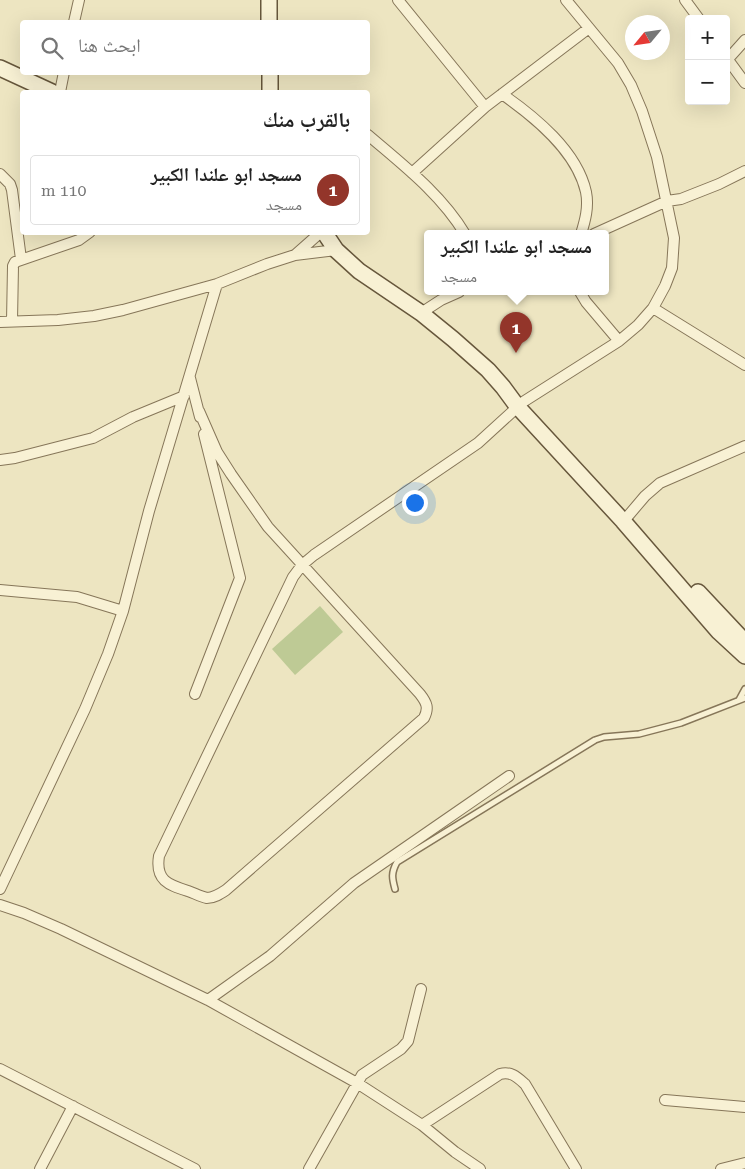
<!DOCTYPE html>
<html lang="ar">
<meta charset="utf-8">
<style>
:root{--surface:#fff;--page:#f2f2f2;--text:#222;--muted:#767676;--line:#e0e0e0;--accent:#93352a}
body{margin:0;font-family:"Roboto Serif","Noto Naskh Arabic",serif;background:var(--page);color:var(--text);direction:rtl}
.controls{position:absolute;right:15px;top:15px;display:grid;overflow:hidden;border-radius:5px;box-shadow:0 5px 20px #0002}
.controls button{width:45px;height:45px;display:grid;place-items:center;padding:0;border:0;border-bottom:1px solid var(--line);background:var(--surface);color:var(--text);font:25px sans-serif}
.compass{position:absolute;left:625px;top:15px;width:45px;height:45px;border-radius:50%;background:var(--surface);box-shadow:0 5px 20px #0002;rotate:241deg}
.you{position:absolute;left:414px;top:502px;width:18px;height:18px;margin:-12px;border:4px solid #fff;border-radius:50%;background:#1a73e8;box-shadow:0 0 0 8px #1a73e833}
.badge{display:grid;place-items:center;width:32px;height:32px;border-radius:50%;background:var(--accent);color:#fff;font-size:16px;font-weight:700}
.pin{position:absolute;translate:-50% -41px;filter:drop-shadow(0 1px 2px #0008)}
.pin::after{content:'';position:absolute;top:26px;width:18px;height:15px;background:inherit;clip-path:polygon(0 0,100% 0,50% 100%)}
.popup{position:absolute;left:424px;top:230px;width:185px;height:65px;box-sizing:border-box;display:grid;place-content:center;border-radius:5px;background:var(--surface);filter:drop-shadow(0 1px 4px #0005);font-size:16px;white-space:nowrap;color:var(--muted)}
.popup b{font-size:19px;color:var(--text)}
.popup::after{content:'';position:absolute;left:50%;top:100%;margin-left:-10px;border:10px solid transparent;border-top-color:var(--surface)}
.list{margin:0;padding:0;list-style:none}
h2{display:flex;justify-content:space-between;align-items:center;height:65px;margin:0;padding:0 20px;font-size:21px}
h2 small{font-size:16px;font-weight:400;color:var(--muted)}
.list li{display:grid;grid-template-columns:32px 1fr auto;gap:15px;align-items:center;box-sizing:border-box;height:70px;margin:0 10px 10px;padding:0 10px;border:1px solid var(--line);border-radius:5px}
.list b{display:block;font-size:19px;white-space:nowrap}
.list p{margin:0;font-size:16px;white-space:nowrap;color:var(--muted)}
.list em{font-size:16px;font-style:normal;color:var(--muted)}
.icon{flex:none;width:28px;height:28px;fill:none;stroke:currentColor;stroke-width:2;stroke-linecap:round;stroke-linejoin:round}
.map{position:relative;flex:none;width:745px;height:1169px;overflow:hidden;direction:ltr}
.search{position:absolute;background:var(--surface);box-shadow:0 5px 20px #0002;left:20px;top:20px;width:350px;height:55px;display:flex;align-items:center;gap:12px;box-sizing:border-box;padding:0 18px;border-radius:5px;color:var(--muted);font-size:19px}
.panel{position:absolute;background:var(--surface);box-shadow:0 5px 20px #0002;left:20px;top:90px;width:350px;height:145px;border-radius:5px;direction:rtl}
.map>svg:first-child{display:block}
</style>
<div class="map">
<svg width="745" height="1169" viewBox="0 0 745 1169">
<rect width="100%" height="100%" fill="#ede5c1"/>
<path fill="#beca95" d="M320 606 343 632 295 675 272 649Z"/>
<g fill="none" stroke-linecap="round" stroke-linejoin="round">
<g stroke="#867659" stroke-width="8">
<path id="lane" d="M739 700 745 689
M395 889C392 878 391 873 397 862L595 740 604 737 639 734 681 723 745 698"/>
</g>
<g stroke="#867659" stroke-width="12">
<path id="street" d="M398 0 485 107
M685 0 699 19
M74 22 79 0
M726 57 745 83
M728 59 745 40
M60 92 64 72
M502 94C535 117 577 151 586 192 589 207 585 221 581 234
M368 135C403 165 441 194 465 234
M412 173 485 107 589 28
M0 174 10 184 12 190 21 259
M594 234 667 201 681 199 719 184 745 171
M295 255 321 232
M580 292 586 302 619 341
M653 308 745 365
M421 313 441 300 459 292
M12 321 13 266 15 262 79 240 90 232
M0 322 58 320 94 316 123 310 217 284 267 264 295 255 336 250
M190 378 200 417
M199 411 217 452 231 474 268 527 420 694C427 703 429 708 424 718L226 890C220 894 214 898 207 898 201 897 194 893 188 891 169 885 155 881 159 856L293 577 302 565 314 555 478 443 523 402 619 341 638 325 653 308 665 286 672 268 674 238 657 157 642 111 631 85 618 63 566 0
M0 460 15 458 93 438 133 417 184 396
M628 516 645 496 660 483 745 446
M0 590 77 597 123 611
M195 694 240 578 204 434
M0 889 85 709 108 654 123 611 149 511 217 284
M0 905 24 913 61 929 208 1000 357 1083 422 1125 455 1152 480 1169
M208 1000 270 956 354 883 509 776
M0 1069 195 1169
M665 1100 745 1107
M422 1125 500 1074C511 1071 517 1077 525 1084L576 1169
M40 1169 73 1106
M309 1169 362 1075 401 1049 408 1041 421 989
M721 1169 745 1163"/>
</g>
<g stroke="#67573c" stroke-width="18">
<path id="secondary" d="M269 0V22
M0 68 52 92
M270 72V92
M324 232 336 250 359 271 421 313 453 339 488 370 503 387 517 406 623 521 719 632 745 656
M698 592 745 642"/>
</g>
<use href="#lane" stroke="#f8f1d4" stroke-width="5"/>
<use href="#street" stroke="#f8f1d4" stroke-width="10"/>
<use href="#secondary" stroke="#f8f1d4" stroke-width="15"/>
</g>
</svg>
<div class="controls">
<button>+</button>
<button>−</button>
</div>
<svg class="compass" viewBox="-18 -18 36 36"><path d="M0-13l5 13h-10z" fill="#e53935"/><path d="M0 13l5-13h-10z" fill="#767676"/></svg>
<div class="you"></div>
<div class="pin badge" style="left:516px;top:353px">1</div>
<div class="popup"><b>مسجد ابو علندا الكبير</b>مسجد</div>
<div class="search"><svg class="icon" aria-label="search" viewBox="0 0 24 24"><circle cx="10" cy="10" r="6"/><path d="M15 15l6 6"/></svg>ابحث هنا</div>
<section class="panel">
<h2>بالقرب منك<small></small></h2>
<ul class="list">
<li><span class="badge">1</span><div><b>مسجد ابو علندا الكبير</b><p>مسجد</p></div><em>110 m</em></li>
</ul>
</section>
</div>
